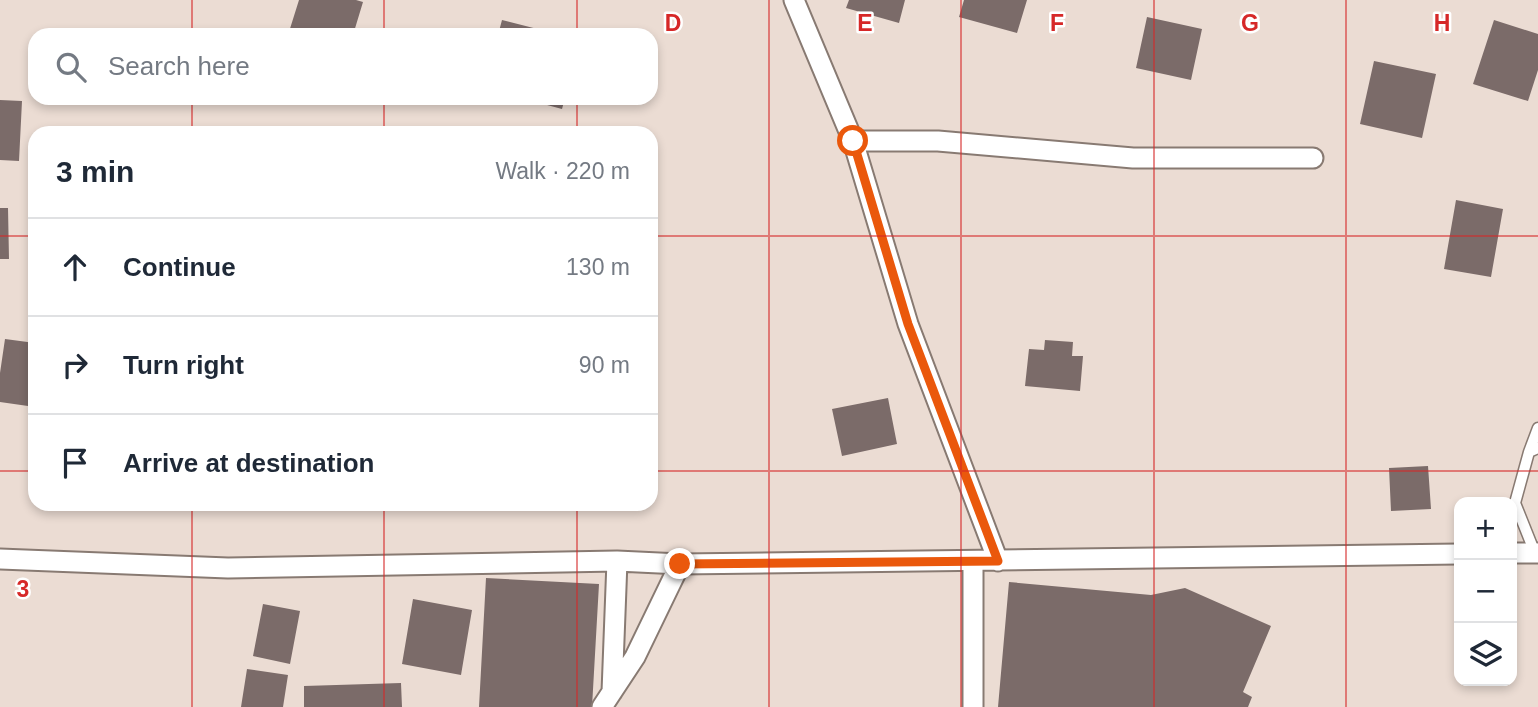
<!DOCTYPE html>
<meta charset="utf-8">
<style>
:root{--surface:#fff;--page:#f2f2f3;--text:#1f2937;--muted:#747a83;--line:#e0e1e3}
body{margin:0;font-family:Arial,sans-serif;background:var(--page);color:var(--text)}
.controls{position:absolute;right:21px;bottom:21px;display:grid;overflow:hidden;border-radius:14px;box-shadow:0 4px 10px #0003}
.controls button{width:63px;height:63px;display:grid;place-items:center;padding:0;border:0;border-bottom:2px solid var(--line);background:var(--surface);color:var(--text);font:35px sans-serif}
.stop{position:absolute;width:21px;height:21px;margin:-16px;border:5px solid #ea580c;border-radius:50%;background:#fff}
.stop.end{background:#ea580c;border-color:#fff;box-shadow:0 2px 7px #0008}
.list{margin:0;padding:0;list-style:none}
h2{display:flex;justify-content:space-between;align-items:center;height:91px;margin:0;padding:0 28px;font-size:30px}
h2 small{font-size:23px;font-weight:400;color:var(--muted)}
.list li{display:grid;grid-template-columns:46px 1fr auto;gap:21px;align-items:center;box-sizing:border-box;height:98px;padding:0 28px;border-top:2px solid var(--line)}
.list b{display:block;font-size:26px;white-space:nowrap}
.list em{font-size:23px;font-style:normal;color:var(--muted)}
.icon{flex:none;width:38px;height:38px;fill:none;stroke:currentColor;stroke-width:2;stroke-linecap:round;stroke-linejoin:round}
.map{position:relative;flex:none;width:1538px;height:707px;overflow:hidden}
.search{position:absolute;background:var(--surface);box-shadow:0 4px 10px #0003;left:28px;top:28px;width:630px;height:77px;display:flex;align-items:center;gap:18px;box-sizing:border-box;padding:0 24px;border-radius:21px;color:var(--muted);font-size:26px}
.panel{position:absolute;background:var(--surface);box-shadow:0 4px 10px #0003;left:28px;top:126px;width:630px;height:385px;border-radius:21px}
.map>svg:first-child{display:block}
</style>
<div class="map">
<svg width="1538" height="707" viewBox="0 0 1538 707">
<rect width="100%" height="100%" fill="#ebdcd3"/>
<path fill="#7b6b69" d="M299 0H356L363 2 353 35H288Z
M849 0H905L899 23 846 8Z
M964 0H1027L1017 33 959 17Z
M1147 17 1202 29 1191 80 1136 68Z
M502 20 557 34V35H498Z
M1494 20 1538 34V70L1528 101 1473 84Z
M1374 61 1436 74 1422 138 1360 124Z
M521 98H565L562 109Z
M0 100 22 101 19 161 0 160Z
M1456 200 1503 209 1491 277 1444 269Z
M0 208H8L9 259H0Z
M651 254H658L657 390H651Z
M5 339 35 343V407L0 402V373Z
M1045 340 1073 342 1072 356H1083L1080 391 1025 386 1029 349 1044 350Z
M888 398 897 444 842 456 832 409Z
M1428 466 1431 509 1391 511 1389 468Z
M486 578 599 584 592 707H479Z
M1009 582 1151 595 1185 588 1271 626 1243 692 1252 697 1248 707H998Z
M413 599 472 610 461 675 402 664Z
M263 604 300 611 290 664 253 656Z
M247 669 288 675 283 707H241Z
M401 683 402 707H304V686Z"/>
<g fill="none" stroke-linecap="round" stroke-linejoin="round">
<g stroke="#887a72" stroke-width="13">
<path id="lane" d="M1529 452 1538 428
M1535 553 1515 503 1529 452 1538 448"/>
</g>
<g stroke="#887a72" stroke-width="23">
<path id="street" d="M794 0 853 141 908 324 998 561
M853 141H938L1133 158H1313
M1512 553H1538
M0 559 228 568 617 561 680 564 1459 554
M612 692 617 561
M602 707 635 657 680 564
M973 707V561"/>
</g>
<use href="#lane" stroke="#fff" stroke-width="10"/>
<use href="#street" stroke="#fff" stroke-width="19"/>
</g>
<g fill="none" stroke-linecap="round" stroke-linejoin="round">
<path stroke="#ea580c" stroke-width="9" d="M680 564 998 561 908 324 853 141"/>
</g>
<path fill="none" stroke="#d62828" stroke-width="2" stroke-opacity="0.55" d="M192 0V35M384 0V35M577 0V35M769 0V707M961 0V707M1154 0V707M1346 0V707M192 98V133M384 98V133M577 98V133M0 236H35M651 236H1538M0 471H35M651 471H1538M192 504V707M384 504V707M577 504V707"/>
<g font-size="23" text-anchor="middle" font-weight="bold" fill="#d62828" stroke="#fff" stroke-width="5" stroke-linejoin="round" paint-order="stroke">
<text x="673" y="31">D</text>
<text x="865" y="31">E</text>
<text x="1057" y="31">F</text>
<text x="1250" y="31">G</text>
<text x="1442" y="31">H</text>
<text x="23" y="597">3</text>
</g>
</svg>
<div class="controls">
<button>+</button>
<button>−</button>
<button><svg class="icon" aria-label="layers" viewBox="0 0 24 24"><path d="M12 4l9 5-9 5-9-5zM3 14l9 5 9-5"/></svg></button>
</div>
<div class="stop" style="left:853px;top:141px"></div>
<div class="stop end" style="left:680px;top:564px"></div>
<div class="search"><svg class="icon" aria-label="search" viewBox="0 0 24 24"><circle cx="10" cy="10" r="6"/><path d="M15 15l6 6"/></svg>Search here</div>
<section class="panel">
<h2>3 min<small>Walk · 220 m</small></h2>
<ul class="list">
<li><svg class="icon" aria-label="ahead" viewBox="0 0 24 24"><path d="M12 20V5M6 11l6-6 6 6"/></svg><div><b>Continue</b></div><em>130 m</em></li>
<li><svg class="icon" aria-label="right" viewBox="0 0 24 24"><path d="M7 20v-9h11M14 6l5 5-5 5"/></svg><div><b>Turn right</b></div><em>90 m</em></li>
<li><svg class="icon" aria-label="arrive" viewBox="0 0 24 24"><path d="M6 21V4h12l-3 4 3 4H6"/></svg><div><b>Arrive at destination</b></div></li>
</ul>
</section>
</div>
